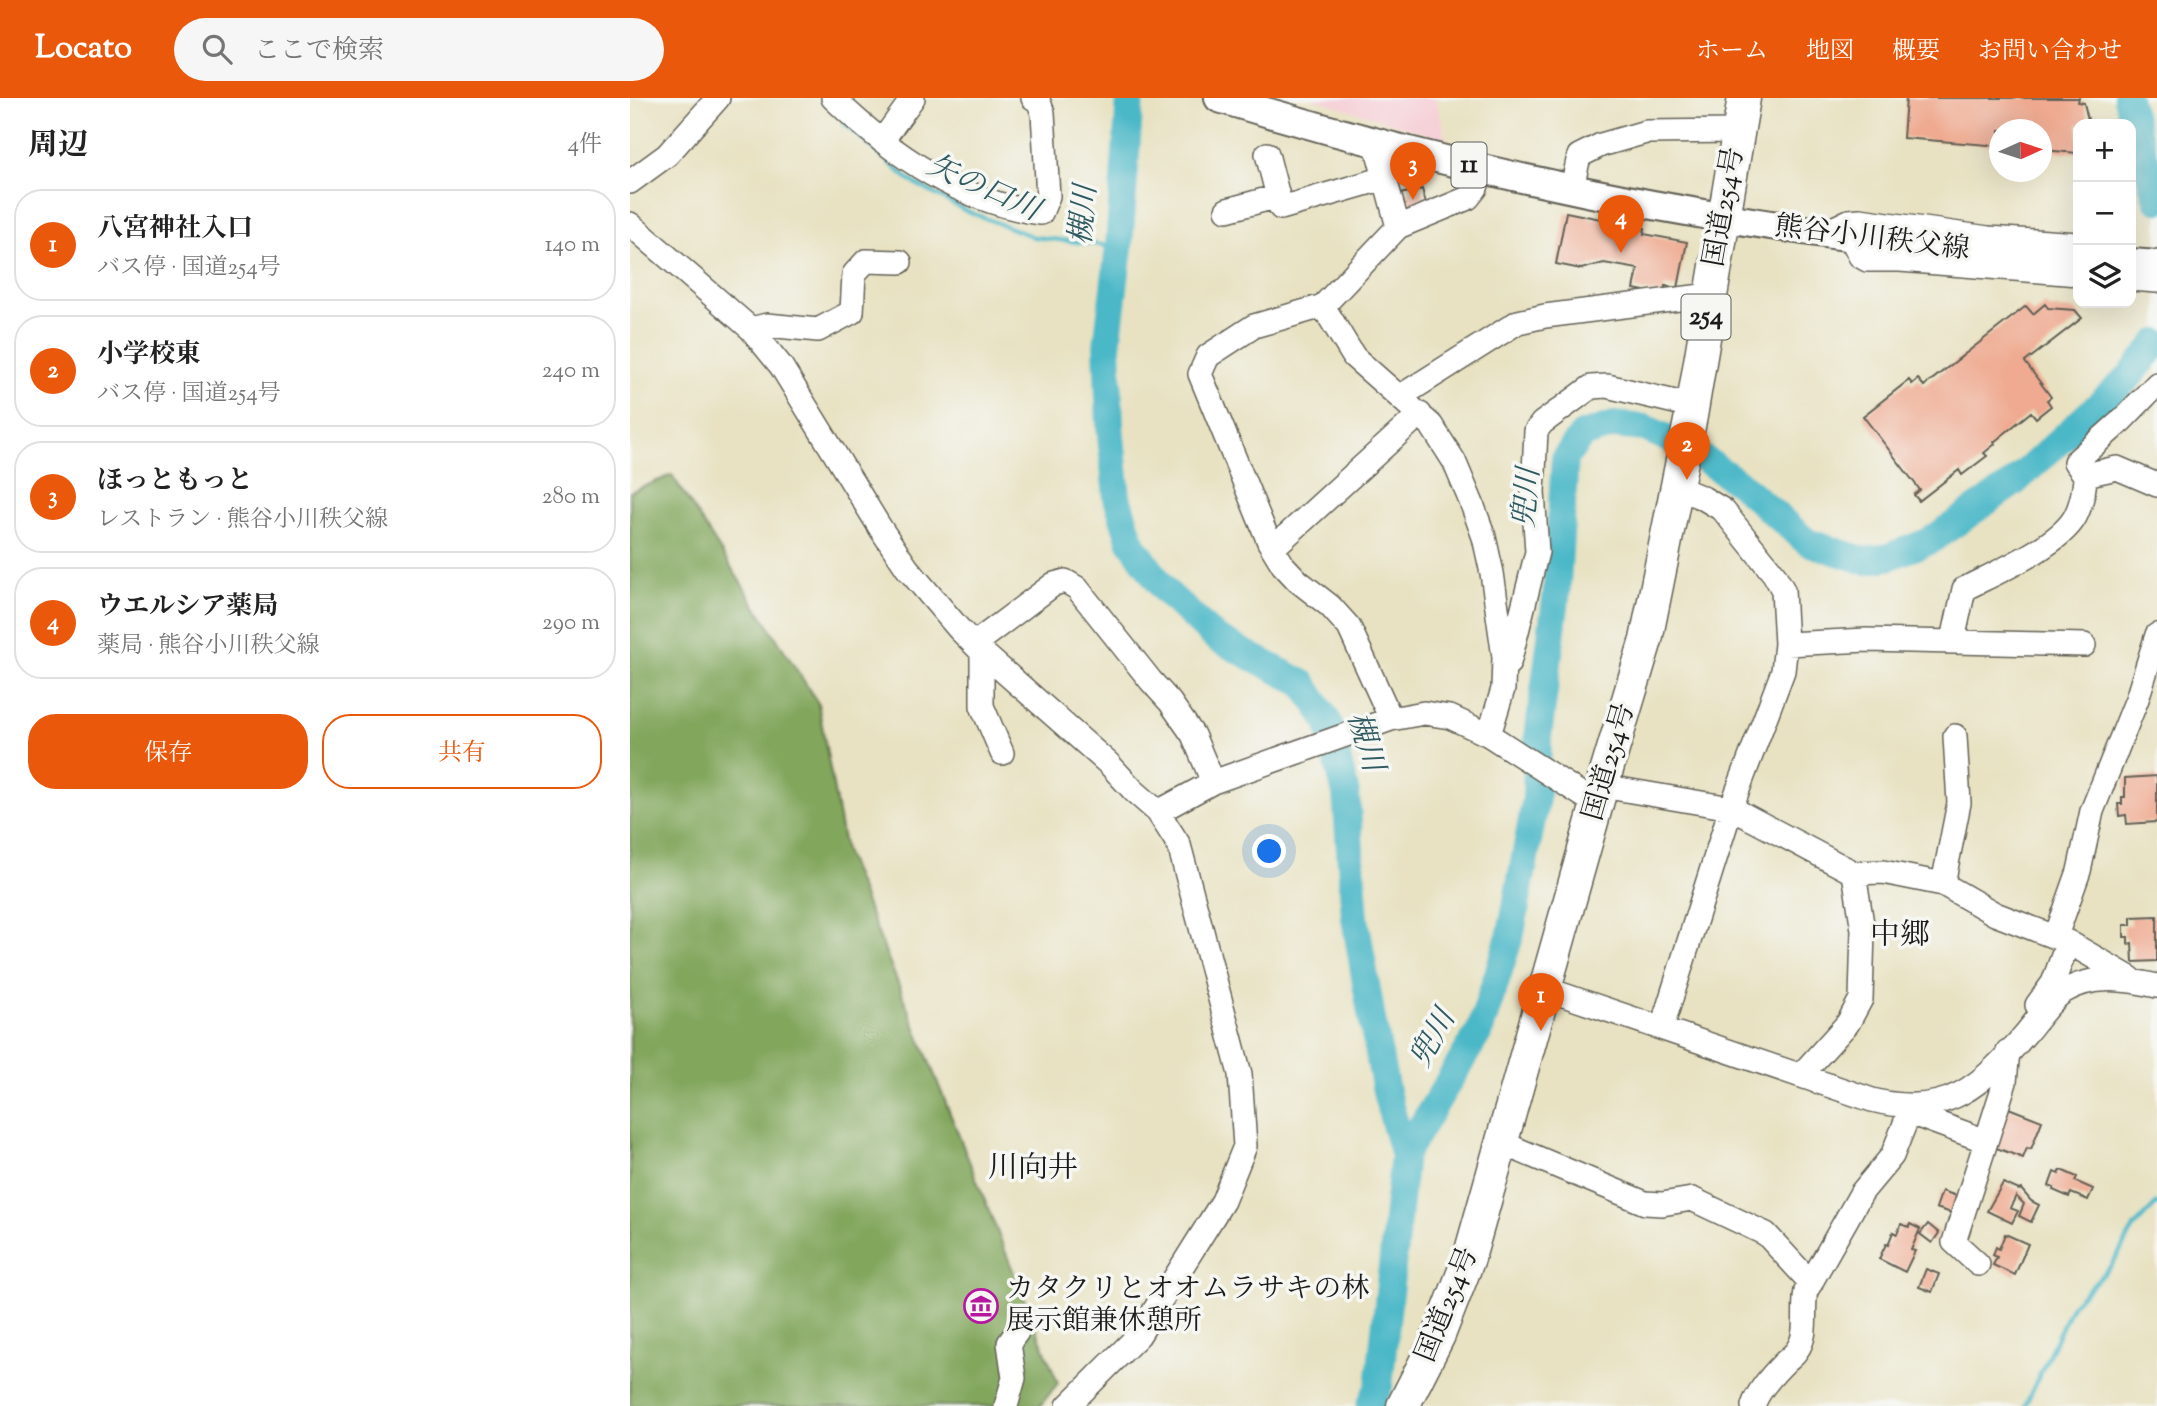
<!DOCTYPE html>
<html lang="ja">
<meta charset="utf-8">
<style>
:root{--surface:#fff;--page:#f6f6f6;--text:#222;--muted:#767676;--line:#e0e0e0;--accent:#ea580c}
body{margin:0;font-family:"Sorts Mill Goudy","Noto Serif JP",serif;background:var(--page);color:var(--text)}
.controls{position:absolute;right:21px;top:21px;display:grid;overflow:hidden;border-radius:14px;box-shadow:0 7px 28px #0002}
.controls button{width:63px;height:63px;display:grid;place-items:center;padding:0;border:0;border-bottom:2px solid var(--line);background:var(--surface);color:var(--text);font:35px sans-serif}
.compass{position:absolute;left:1359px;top:21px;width:63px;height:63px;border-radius:50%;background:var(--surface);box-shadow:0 7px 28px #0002;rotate:87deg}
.you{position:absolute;left:640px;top:754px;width:24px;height:24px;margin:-18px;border:5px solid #fff;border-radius:50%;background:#1a73e8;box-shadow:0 0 0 10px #1a73e833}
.badge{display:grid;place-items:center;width:46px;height:46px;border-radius:50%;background:var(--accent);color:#fff;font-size:23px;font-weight:700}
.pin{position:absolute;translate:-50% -58px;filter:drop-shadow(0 2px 4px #0008)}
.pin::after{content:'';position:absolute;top:37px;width:24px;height:21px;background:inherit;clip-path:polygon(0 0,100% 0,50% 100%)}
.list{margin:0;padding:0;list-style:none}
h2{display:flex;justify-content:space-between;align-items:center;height:91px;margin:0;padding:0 28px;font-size:30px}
h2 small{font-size:23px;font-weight:400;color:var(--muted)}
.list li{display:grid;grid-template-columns:46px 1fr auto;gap:21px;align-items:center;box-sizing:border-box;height:112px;margin:0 14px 14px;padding:0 14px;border:2px solid var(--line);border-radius:28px}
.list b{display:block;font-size:26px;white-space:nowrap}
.list p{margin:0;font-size:23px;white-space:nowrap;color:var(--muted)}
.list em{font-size:23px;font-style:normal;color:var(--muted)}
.actions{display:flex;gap:14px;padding:21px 28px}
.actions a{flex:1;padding:16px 0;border:2px solid var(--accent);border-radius:28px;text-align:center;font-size:24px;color:var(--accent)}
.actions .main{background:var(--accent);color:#fff}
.icon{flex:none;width:38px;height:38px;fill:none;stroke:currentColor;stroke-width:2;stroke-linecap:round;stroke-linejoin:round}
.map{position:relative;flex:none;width:1527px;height:1308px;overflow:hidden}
header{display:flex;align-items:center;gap:42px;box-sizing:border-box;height:98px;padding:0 35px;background:var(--accent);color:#fff}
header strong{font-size:33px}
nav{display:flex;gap:38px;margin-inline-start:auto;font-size:24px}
.search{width:490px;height:63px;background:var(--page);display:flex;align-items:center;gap:18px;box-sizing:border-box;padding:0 24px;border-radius:38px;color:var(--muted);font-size:26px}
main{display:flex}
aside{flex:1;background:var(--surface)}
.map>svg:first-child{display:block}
</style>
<header>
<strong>Locato</strong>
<div class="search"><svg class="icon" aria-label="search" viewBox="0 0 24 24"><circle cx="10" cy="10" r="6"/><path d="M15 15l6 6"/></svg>ここで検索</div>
<nav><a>ホーム</a><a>地図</a><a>概要</a><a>お問い合わせ</a></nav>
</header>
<main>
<aside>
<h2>周辺<small>4件</small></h2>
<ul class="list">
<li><span class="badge">1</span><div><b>八宮神社入口</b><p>バス停 · 国道254号</p></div><em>140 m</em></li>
<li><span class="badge">2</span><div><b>小学校東</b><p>バス停 · 国道254号</p></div><em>240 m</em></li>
<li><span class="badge">3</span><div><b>ほっともっと</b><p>レストラン · 熊谷小川秩父線</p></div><em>280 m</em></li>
<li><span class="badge">4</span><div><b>ウエルシア薬局</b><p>薬局 · 熊谷小川秩父線</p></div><em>290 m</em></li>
</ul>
<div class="actions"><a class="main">保存</a><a>共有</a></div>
</aside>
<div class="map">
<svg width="1527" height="1308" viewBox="0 0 1527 1308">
<rect width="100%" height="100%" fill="#f6f6f2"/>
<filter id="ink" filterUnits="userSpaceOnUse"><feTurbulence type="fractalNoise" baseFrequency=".0143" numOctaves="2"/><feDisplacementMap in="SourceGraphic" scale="14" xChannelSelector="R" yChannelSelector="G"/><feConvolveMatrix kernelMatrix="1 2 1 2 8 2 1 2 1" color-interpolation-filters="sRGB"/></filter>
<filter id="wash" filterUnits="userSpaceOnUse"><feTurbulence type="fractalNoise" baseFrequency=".00686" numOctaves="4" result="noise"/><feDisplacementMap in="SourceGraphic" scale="28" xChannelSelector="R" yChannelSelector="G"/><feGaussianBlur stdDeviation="1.57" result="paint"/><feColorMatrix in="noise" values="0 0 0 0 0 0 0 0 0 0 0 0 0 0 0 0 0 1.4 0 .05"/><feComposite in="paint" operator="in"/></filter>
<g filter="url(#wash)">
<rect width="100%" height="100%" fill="#e8e2c2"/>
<path fill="#f6cfd7" d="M681 0H806L816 42Z"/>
<path fill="#81a65c" stroke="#4e613c" stroke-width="2" d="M42 377 188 605 215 753 428 1285 410 1308H0V394Z"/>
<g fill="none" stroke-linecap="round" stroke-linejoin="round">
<path stroke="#4cb8c8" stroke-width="4.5" d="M214 25 279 82 334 112 404 139 489 149
M1395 1308 1442 1207 1481 1168 1505 1128 1527 1105"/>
<path stroke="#4cb8c8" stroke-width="28" d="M500 0 489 149 477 248 480 328 487 400 501 444 535 493 586 540 674 586 698 624 716 696 725 820 742 921 757 998 774 1057 749 1288 740 1308
M1497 0 1527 102
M774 1057 850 932 881 835 906 700 908 639 926 501 935 360 952 337 984 327 1015 330 1055 348 1109 385 1177 444 1235 463 1258 459 1300 443 1385 384 1500 278 1527 245"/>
</g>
<g id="blocks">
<path fill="#efaa91" d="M1276 0H1449L1448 4 1454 5 1459 26H1448V55L1412 52V32H1370V48L1273 40Z
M792 91 797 109 775 114 770 96Z
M936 114 1015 130 1014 136 1057 144 1048 190 1035 188 1033 197 1004 191 1008 171 974 165 951 171 926 166Z
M1415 206 1418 210 1445 212 1452 220 1395 264 1421 299 1417 302 1421 308 1406 320 1401 314 1364 344 1365 346 1354 355 1357 358 1332 377 1329 372 1289 403 1284 397 1290 392 1233 318 1279 282 1282 286 1288 281 1294 288 1396 208 1403 216Z
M1527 678V724L1497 726 1496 717 1489 718 1488 706H1492V699H1495V680Z
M1527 818V863L1503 864 1502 845 1498 846V839H1494V827H1501V819Z
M1376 1009 1412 1023 1401 1051 1397 1050 1393 1060 1361 1048Z
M1431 1072 1447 1079 1445 1083 1463 1091 1458 1102 1441 1095 1439 1099 1423 1092 1424 1090 1419 1088 1424 1074 1429 1076Z
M1373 1085 1389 1092 1391 1091 1401 1103 1409 1107 1401 1124 1389 1118 1394 1106 1386 1098 1380 1110 1388 1113 1382 1125 1357 1113Z
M1312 1093 1333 1100 1328 1117 1306 1110Z
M1271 1126 1279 1129 1280 1126 1290 1131 1281 1152 1285 1153 1275 1174 1249 1161 1256 1146 1258 1147 1263 1134 1267 1136Z
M1298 1126 1309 1135 1302 1145 1290 1136Z
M1375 1136 1398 1146 1385 1177 1363 1167 1367 1159 1363 1157 1366 1149 1369 1151Z
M1296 1171 1309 1176 1302 1194 1289 1189Z"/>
</g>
</g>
<g filter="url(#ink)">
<use href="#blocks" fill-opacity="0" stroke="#636156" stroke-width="2"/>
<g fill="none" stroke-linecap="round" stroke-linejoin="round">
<g stroke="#636156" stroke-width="26">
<path id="minor" d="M203 0C259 54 331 105 411 115L418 98 413 15 408 2 403 0
M252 43 283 0
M745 43 768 129
M637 56 651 110 755 80
M0 84 37 57 88 0
M942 90 949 58 971 47 1016 34 1109 33
M597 112 648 98
M0 126 121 231 151 268 251 431 277 470 329 531 352 554 479 666 504 693 528 714 549 747 610 976 615 1048 593 1103 509 1237 438 1308
M1192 136 1219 123 1230 122 1358 140 1448 146
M1221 140 1230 158 1237 162H1270L1448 176
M1501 181 1527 183
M693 208 724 259 801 327 824 363 842 406 854 439 862 475 874 559 873 591 859 637
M121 231 137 227 188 232 222 214 224 176 236 163 270 164
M771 298 888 224 915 218 1080 197
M1455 377 1487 370 1527 387
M643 450 790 316
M1323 542 1334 491C1363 476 1429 448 1445 419 1451 408 1455 389 1455 377L1445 364 1491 323 1527 286
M344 546 424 486 435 483 447 490 521 583 540 604 563 637 583 684
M1156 546 1237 542 1454 547
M352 554V608L372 655
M879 565 907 454 903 394 906 333 912 325 961 289 977 288 1062 308
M761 621 719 529 700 508 668 483 653 467 639 444 570 276 578 258 624 228 693 208 768 129 838 100 846 90 852 70
M972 688 1101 710 1224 775 1253 774 1313 786 1365 816 1438 844 1500 880
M528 714 583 684 761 621 794 615 820 619 859 637 968 707
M1313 786 1329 705 1325 638
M1426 838 1449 773 1462 713 1507 601 1527 537
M916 891 1242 1002C1317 1021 1352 988 1397 934 1408 921 1419 904 1433 894 1462 876 1496 881 1527 888
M1407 907 1423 885 1438 844
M1032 929 1101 710 1153 573 1156 546 1153 492 1144 476 1093 412 1073 400 1046 389
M1171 977 1218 925 1231 901 1233 832 1224 775
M1280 1015 1356 1043
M872 1045 1015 1105 1032 1106 1062 1101 1136 1136 1181 1185
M1348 1166 1324 1144 1375 984 1378 953
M376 1308 384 1280 379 1245 387 1234
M1123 1308C1128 1292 1144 1275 1155 1264 1159 1260 1164 1257 1167 1252 1179 1236 1172 1212 1176 1193L1232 1094 1262 1058 1282 1008"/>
</g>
<g stroke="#636156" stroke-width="32">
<path id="major" d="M589 0C868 85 1157 142 1448 161
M1501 165 1527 167"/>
</g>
<g stroke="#636156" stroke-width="35">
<path id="highway" d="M773 1308 809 1237 839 1160 972 688 1016 542 1061 318 1114 0"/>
</g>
<use href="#minor" stroke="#fff" stroke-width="23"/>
<use href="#major" stroke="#fff" stroke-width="28"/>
<use href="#highway" stroke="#fff" stroke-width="32"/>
</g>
</g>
<defs>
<g id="museum-ring" transform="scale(1.75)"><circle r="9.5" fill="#f6f6f2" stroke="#b5179e" stroke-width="1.5"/><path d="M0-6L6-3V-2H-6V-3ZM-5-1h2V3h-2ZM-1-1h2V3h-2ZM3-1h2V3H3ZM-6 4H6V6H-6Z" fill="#b5179e"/></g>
</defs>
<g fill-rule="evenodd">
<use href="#museum-ring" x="351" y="1208"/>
</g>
<g text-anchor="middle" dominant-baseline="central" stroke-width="7" stroke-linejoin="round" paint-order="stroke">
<g fill="#f6f6f2" stroke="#5d5d5c" stroke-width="2">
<rect x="821.5" y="44.5" width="35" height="45" rx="5"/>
<rect x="1051.5" y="196.5" width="49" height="45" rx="5"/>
</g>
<g font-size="26" font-weight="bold" fill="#1c1c1c">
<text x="839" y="67">11</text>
<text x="1076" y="219">254</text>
</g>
<g font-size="28" fill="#1c1c1c" stroke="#f6f6f2">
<text transform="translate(1095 109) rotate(-80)">国道254号</text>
<text transform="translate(1242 141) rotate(7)">熊谷小川秩父線</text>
<text transform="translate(980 664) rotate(-74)">国道254号</text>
<text transform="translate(818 1207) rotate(-68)">国道254号</text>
</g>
<g font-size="28" fill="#1c1c1c" stroke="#f6f6f2" text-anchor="start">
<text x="376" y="1192">カタクリとオオムラサキの林<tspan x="376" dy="32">展示館兼休憩所</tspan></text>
</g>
<g font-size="30" font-style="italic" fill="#2f5a61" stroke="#f6f6f2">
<text transform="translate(353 91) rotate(24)">矢の口川</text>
<text transform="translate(455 117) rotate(-85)">槻川</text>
<text transform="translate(898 400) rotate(-85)">兜川</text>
<text transform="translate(734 644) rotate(73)">槻川</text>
<text transform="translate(804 941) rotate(-61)">兜川</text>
</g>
<g font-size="30" fill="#1c1c1c" stroke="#f6f6f2">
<text x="1270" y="838">中郷</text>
<text x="403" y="1071">川向井</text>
</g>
</g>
</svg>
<div class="controls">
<button>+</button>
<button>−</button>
<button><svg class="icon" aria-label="layers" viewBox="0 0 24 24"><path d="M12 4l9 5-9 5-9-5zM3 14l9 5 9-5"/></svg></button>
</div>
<svg class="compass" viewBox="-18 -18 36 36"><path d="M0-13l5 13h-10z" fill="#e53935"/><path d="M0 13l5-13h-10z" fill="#767676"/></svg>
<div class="you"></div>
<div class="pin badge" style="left:911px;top:933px">1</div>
<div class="pin badge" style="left:1057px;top:382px">2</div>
<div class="pin badge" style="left:783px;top:102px">3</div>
<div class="pin badge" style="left:991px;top:155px">4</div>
</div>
</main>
